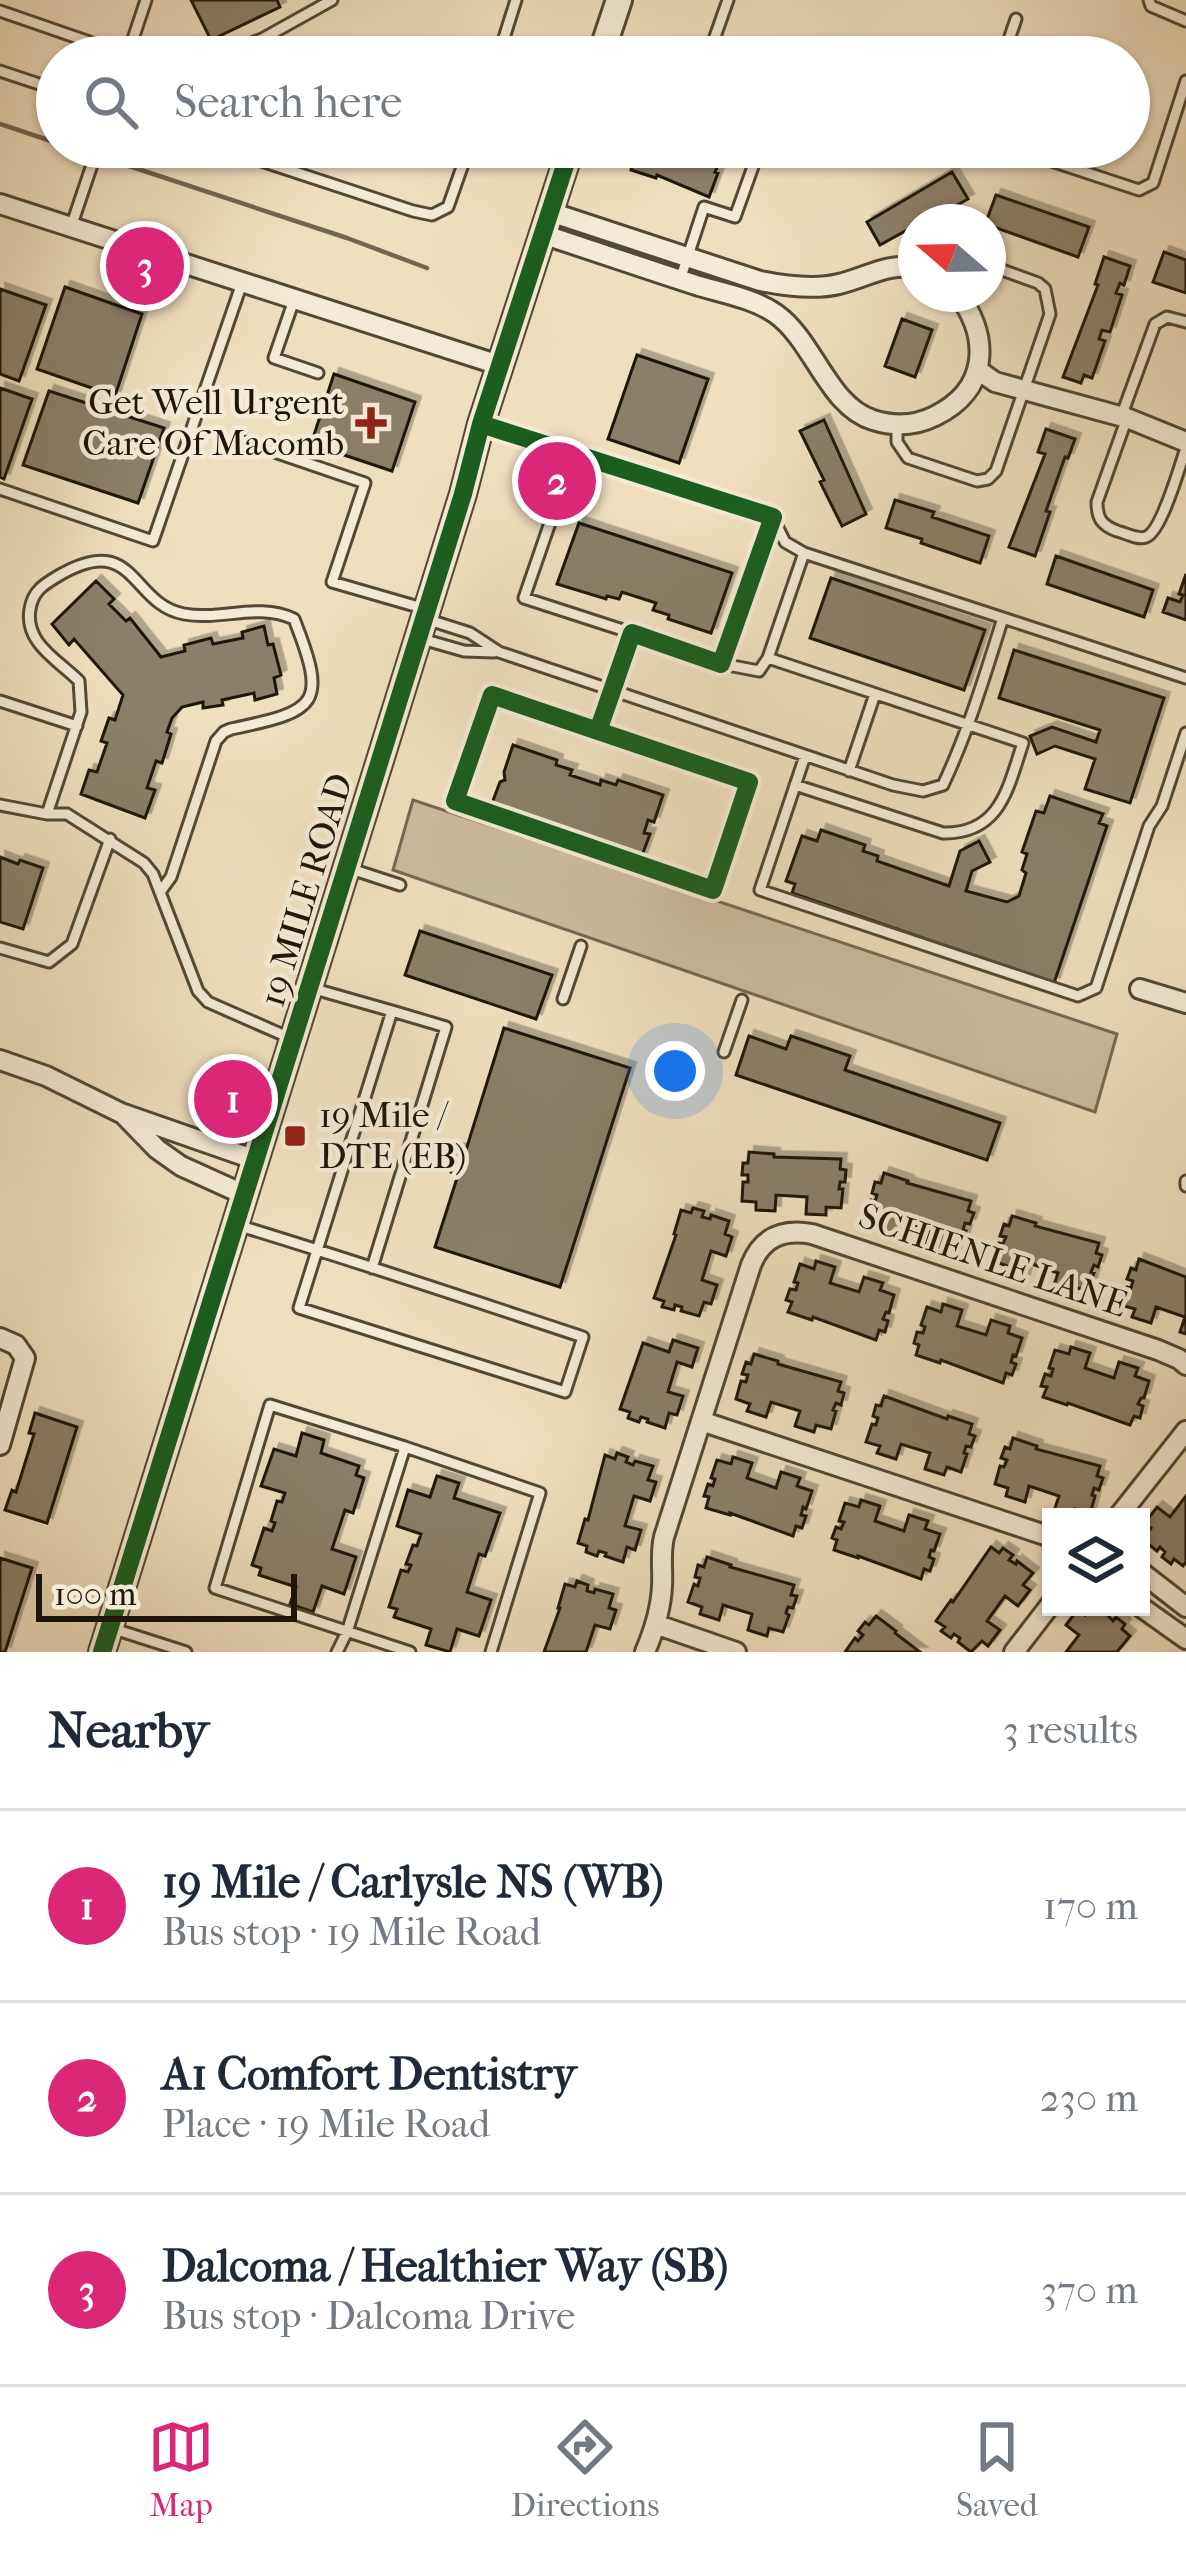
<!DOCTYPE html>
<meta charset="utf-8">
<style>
:root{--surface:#fff;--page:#f6f6f7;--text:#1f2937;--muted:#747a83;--line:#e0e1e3;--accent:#db2777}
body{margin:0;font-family:"IM FELL French Canon",serif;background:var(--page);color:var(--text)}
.controls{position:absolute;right:36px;bottom:36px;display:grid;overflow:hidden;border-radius:0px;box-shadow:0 3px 9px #0004}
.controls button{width:108px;height:108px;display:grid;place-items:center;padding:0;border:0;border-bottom:3px solid var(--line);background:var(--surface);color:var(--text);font:60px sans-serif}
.compass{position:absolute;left:898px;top:204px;width:108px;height:108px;border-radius:50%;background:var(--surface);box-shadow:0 3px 9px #0004;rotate:290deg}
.scale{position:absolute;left:36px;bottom:30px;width:261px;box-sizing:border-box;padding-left:12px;border:6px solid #1f1509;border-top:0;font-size:33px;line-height:42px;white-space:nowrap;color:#1f1509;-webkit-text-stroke:9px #f5ead5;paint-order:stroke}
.you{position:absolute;left:675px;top:1071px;width:42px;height:42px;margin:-30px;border:9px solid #fff;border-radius:50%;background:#1a73e8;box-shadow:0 0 0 18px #1a73e833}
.badge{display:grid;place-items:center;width:78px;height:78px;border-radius:50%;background:var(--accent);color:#fff;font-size:39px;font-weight:700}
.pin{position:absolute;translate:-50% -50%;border:6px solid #fff;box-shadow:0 3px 12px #0006}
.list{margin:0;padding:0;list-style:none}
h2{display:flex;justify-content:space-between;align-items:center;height:156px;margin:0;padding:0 48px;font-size:51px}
h2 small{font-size:39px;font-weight:400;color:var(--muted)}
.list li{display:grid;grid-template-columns:78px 1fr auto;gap:36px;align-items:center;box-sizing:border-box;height:192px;padding:0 48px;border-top:3px solid var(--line)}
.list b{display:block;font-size:45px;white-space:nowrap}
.list p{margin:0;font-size:39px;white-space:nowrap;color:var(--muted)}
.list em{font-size:39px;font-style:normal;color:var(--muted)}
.icon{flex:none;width:66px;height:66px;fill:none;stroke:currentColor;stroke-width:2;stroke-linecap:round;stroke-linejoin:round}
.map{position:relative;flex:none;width:1186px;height:1652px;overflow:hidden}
.search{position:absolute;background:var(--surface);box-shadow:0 3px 9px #0004;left:36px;right:36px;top:36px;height:132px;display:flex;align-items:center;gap:30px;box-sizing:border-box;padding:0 42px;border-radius:66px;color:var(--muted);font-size:45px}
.sheet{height:732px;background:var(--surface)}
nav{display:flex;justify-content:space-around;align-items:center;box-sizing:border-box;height:168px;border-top:3px solid var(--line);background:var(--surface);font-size:33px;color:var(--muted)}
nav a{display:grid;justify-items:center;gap:6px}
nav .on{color:var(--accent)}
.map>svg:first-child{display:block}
</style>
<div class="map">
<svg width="1186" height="1652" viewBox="0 0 1186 1652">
<defs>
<filter id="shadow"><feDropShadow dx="5.5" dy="-5.5" stdDeviation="0" flood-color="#0004"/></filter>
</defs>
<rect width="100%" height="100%" fill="#f0dfbf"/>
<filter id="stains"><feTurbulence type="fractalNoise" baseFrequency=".00167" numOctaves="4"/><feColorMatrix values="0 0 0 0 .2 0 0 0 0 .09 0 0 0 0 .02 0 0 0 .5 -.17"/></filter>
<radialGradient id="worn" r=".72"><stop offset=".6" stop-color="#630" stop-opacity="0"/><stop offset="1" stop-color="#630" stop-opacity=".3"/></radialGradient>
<path fill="#ccbda0" stroke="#766954" stroke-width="3" d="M413 800 1117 1034 1095 1112 393 870Z"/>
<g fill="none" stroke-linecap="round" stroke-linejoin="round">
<path stroke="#726551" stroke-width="4.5" d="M0 124 57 143
M70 147 75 149
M126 165 347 238 427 268"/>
</g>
<path fill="#8c7e68" stroke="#1f1509" stroke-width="3" filter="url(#shadow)" d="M191 0H277L280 7 211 40Z
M638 147H726L715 172 718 173 709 197 657 175 656 178 631 170Z
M952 172 968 199 927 222H916V225L880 245 867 222Z
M996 195 1089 227 1078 257 988 225 986 222Z
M1164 252 1186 260V293L1153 282Z
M1104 257 1130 266 1124 285 1120 283 1116 293 1122 295 1110 332 1102 330 1099 339 1105 341 1092 378 1084 375 1081 383 1063 377 1098 285 1095 284Z
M65 287 142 314 115 396 37 369Z
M0 289 46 305 19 381 0 374Z
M902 319 932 330 915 377 885 366Z
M637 355 708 379 679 463 608 439Z
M334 374 415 402 392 471 311 444Z
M0 388 32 399 4 479 0 477Z
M49 391 164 428 138 503 23 465Z
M824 420 866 514 842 526 820 482 824 480 800 431Z
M1046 429 1075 439 1068 458 1065 457 1046 511 1050 512 1035 556 1009 547 1045 454 1038 452Z
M539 459 558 465 560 460 586 469 578 493 571 494 566 506 527 493Z
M895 500 934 512 932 517 989 536 980 563 921 543 922 539 886 528Z
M579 523 732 573 711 633 668 619 669 615 653 610 656 603 622 592 619 599 607 596 606 599 557 584Z
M1056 556 1153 590 1144 617 1047 584Z
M1186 574V620L1163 612 1168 598 1180 602 1183 595 1179 594Z
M831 578 985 630 964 690 810 638Z
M96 581 114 599 109 604 126 621 130 618 161 657 185 651 184 645 211 638 213 644 243 638 242 632 264 626 268 645 273 644 281 675 274 678 277 694 255 700 254 693 222 700 223 705 203 708V702L182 707 172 718 167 732 171 734 162 763 156 761 147 788 155 790 145 818 81 794 89 770 97 772 107 743 101 741 109 718 115 720 123 695 74 639 69 645 52 624Z
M1014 650 1164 698 1130 803 1085 789 1095 759 1055 746 1037 754 1030 736 1052 727 1096 742 1100 730 999 698Z
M513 745 557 760 556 765 572 770 570 775 600 785 601 780 616 785 618 780 663 795 654 822 648 820 644 833 650 834 641 858 491 806 500 782 505 780 504 772Z
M1050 796 1103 814 1099 823 1107 826 1054 983 792 893 795 884 786 881 802 836 817 841 821 830 865 845 863 851 878 856 877 861 949 886 960 851 979 841 990 862 972 871 966 891 1007 902 1019 896 1026 873 1022 870 1027 854 1022 852 1036 811 1044 813Z
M0 857 18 864 20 860 43 868 23 929 0 922Z
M420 931 552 975 536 1019 405 975Z
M504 1028 630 1068 560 1287 435 1247 458 1175 451 1172 446 1161 454 1149 466 1150Z
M749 1036 786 1049 791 1036 850 1056 845 1070 1000 1123 987 1160 736 1075Z
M749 1152 774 1154V1157L841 1159 840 1169 846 1170 845 1182H840L839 1189H843L841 1208 826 1207V1215L806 1214 807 1197 776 1195 775 1211 756 1210V1202L742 1201 743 1182H748V1175H742L743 1163H748Z
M884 1173 908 1181 907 1183 971 1201 968 1211 974 1213 970 1224 965 1223 963 1230 966 1231 960 1248 946 1244 944 1252 924 1246 929 1230 900 1221 896 1236 877 1230 879 1223 865 1218 871 1200 875 1202 877 1195 872 1193 875 1182 881 1183Z
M693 1208 704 1211 702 1217 710 1219 711 1215 729 1221 725 1234 732 1237 726 1256 711 1251 702 1280 717 1285 711 1304 704 1302 699 1316 681 1311 682 1307 675 1305 674 1310 662 1307 664 1301 654 1298 676 1235 674 1234 681 1210 691 1213Z
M1012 1216 1036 1223 1035 1226 1099 1243 1096 1253 1102 1255 1098 1267 1094 1265 1091 1272 1094 1273 1089 1291 1074 1287 1072 1294 1053 1288 1058 1273 1029 1263 1024 1279 1005 1273 1007 1266 994 1261 999 1243 1003 1244 1006 1237 1000 1236 1004 1224 1009 1226Z
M1139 1259 1186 1277V1334L1180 1332 1185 1317 1156 1307 1151 1323 1132 1317 1135 1309 1121 1305 1127 1287 1131 1288 1133 1281 1127 1279 1131 1268 1136 1270Z
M816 1261 835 1267 830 1283 859 1292 864 1277 883 1283 880 1290 894 1295 889 1313 886 1312 883 1319 888 1321 885 1332 879 1330 876 1340 813 1317 812 1320 788 1312 792 1302 786 1300 790 1289 796 1290 798 1283 794 1282 800 1264 814 1269Z
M943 1304 962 1310 957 1326 986 1335 991 1320 1010 1326 1008 1333 1022 1338 1016 1356 1013 1355 1011 1362 1016 1364 1012 1375 1006 1373 1003 1383 941 1360 940 1363 916 1355 919 1345 914 1343 917 1332 923 1333 925 1327 921 1325 927 1307 941 1312Z
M673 1340 698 1348 692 1367 677 1362 668 1392 683 1396 677 1415 669 1413 665 1428 647 1422 648 1419 641 1417 639 1422 628 1418 630 1412 620 1409 643 1343 669 1352Z
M1071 1347 1090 1353 1085 1368 1114 1378 1119 1362 1138 1368 1135 1376 1149 1381 1144 1398H1141L1138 1404 1143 1406 1140 1418 1134 1416 1130 1425 1068 1403 1067 1405 1043 1397 1047 1387 1041 1386 1045 1374 1051 1376 1053 1369 1049 1368 1055 1350 1069 1354Z
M754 1354 778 1361V1364L841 1382 838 1391 844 1393 841 1405 836 1403 833 1410 836 1411 831 1429 816 1425 814 1432 795 1426 800 1411 771 1402 766 1417 747 1411 750 1404 736 1399 741 1381 746 1382 748 1375 742 1374 746 1362 751 1364Z
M884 1396 947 1419 948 1416 972 1424 969 1434 975 1436 971 1447 966 1446 964 1453 967 1454 961 1472 947 1467 944 1475 925 1469 930 1453 901 1444 896 1459 877 1453 880 1446 866 1442 872 1424 876 1425 878 1418 873 1416 876 1405 881 1406Z
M35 1413 77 1427 47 1523 5 1510 12 1490 16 1492 34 1434 29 1433Z
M302 1433 324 1440 321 1453 359 1466 356 1475 364 1478 353 1513 345 1510 332 1549 356 1557 344 1594 322 1586 313 1612 290 1604 296 1587 259 1575 261 1568 252 1565 264 1528 272 1531 275 1523 271 1521 277 1501 282 1502 285 1493 261 1486 274 1449 296 1456Z
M1013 1438 1037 1446 1036 1449 1100 1466 1097 1476 1103 1478 1099 1490 1094 1488 1092 1495 1095 1496 1090 1514 1075 1509 1072 1517 1054 1511 1059 1496 1029 1486 1025 1502 1006 1496 1008 1488 995 1484 1000 1466 1004 1467 1007 1460 1001 1458 1005 1447 1010 1449Z
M617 1453 628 1457 626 1462 633 1465 635 1461 653 1466 648 1480 656 1482 650 1501 634 1496 625 1526 641 1530 635 1550 627 1547 623 1562 605 1556 606 1553 599 1551 597 1556 586 1552 587 1546 578 1543 585 1519 588 1520 605 1455 615 1459Z
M733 1457 752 1463 747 1478 776 1488 781 1472 800 1478 797 1486 812 1491 806 1509 803 1507 801 1515 806 1516 802 1528 796 1526 793 1536 730 1513V1515L706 1508 709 1497 704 1496 708 1484 713 1486 715 1479 711 1478 717 1460 731 1464Z
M437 1476 459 1483 454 1498 500 1513 485 1556 479 1554 467 1592 491 1600 479 1636 457 1629 450 1652 426 1645 431 1629 394 1617 397 1609 389 1607 401 1570 408 1572 411 1565 406 1564 413 1545 417 1546 421 1534 397 1526 408 1490 430 1497Z
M1186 1496V1562L1183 1566 1174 1559 1171 1564 1162 1557 1165 1552 1160 1547 1157 1551 1142 1539 1151 1528 1145 1523 1157 1507 1170 1517Z
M861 1500 880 1506 875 1521 904 1531 909 1515 928 1521 925 1529 940 1534 934 1551 931 1550 929 1557 934 1559 930 1571 924 1569 921 1579 858 1556V1558L834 1550 837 1540 832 1538 836 1527 841 1529 844 1522 839 1521 845 1503 859 1507Z
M991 1547 999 1553 1003 1548 1013 1555 1009 1560 1016 1564 1017 1561 1033 1573 1023 1585 1030 1590 1018 1606 1005 1596 987 1621 1000 1630 988 1646 982 1641 971 1652 958 1642 960 1638 954 1634 951 1638 941 1631 945 1627 936 1621 951 1600 953 1602Z
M707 1557 731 1565 730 1567 794 1585 791 1595 797 1596 793 1608 788 1607 786 1613 789 1615 783 1632 769 1628 767 1636 748 1630 752 1614 723 1605 719 1620 700 1614 702 1607 688 1602 694 1584 698 1586 700 1578 695 1577 698 1565 704 1567Z
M0 1558 32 1568 5 1652H0Z
M577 1581 588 1585 587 1591 594 1593 595 1589 613 1594 609 1608 616 1610 610 1629 595 1625 586 1652H544L560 1608H558L565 1584 575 1587Z
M1091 1607H1100L1113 1621 1116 1617 1125 1624 1122 1629 1130 1636 1117 1652H1066L1079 1635 1066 1625 1078 1609 1085 1615Z
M876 1616 896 1631 895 1633 920 1652H845L855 1638 858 1641 863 1635 858 1631 865 1622 869 1625Z"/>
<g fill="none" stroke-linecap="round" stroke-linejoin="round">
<g stroke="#534836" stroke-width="15">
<path id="service" d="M728 0 711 48 739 57
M1149 0 1151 6 1186 21
M0 11 133 57
M127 57 146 0
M215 57 262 39 332 0
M498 57 516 0
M1003 57 1016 19
M0 71 57 90
M219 147 413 211 432 215 448 207 469 147
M1009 147 1139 190 1153 183 1186 81
M71 227 98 147
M680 280 704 207 735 217 760 147
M294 300 274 358 318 373
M1121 417 1155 324 1167 317 1186 322
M1127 418 1097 502C1097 518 1101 525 1117 531 1125 533 1138 540 1146 537 1162 531 1180 465 1186 448
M897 425V442L908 458 977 481 988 479 996 471 1050 314 1045 289 1038 283 988 265
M245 442 365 483 332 582 422 608
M0 489 153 541 242 283
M552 517 524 598 632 633
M773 518 785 542 804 553
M1003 618 1186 678
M429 620 470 633 499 652 893 785 923 791 943 785C968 732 985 675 1003 618L804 553 768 658C853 687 938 715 1023 743 1008 787 1001 834 943 833L795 785
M422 639 464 651 494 652
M722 664 759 671 768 658
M0 701 77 726
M805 756 760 890 1078 996 1096 988 1149 826 1162 806 1186 733
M849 771 875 694
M0 805 47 814H67L144 863 153 874 198 991 208 1002 290 1038
M47 814 81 712 79 681C58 660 24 643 30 609 33 591 43 585 58 576 136 530 130 604 184 614 221 621 258 602 294 619 328 705 318 711 231 729L224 732 216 741 171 877 160 892
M348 868 400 885
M0 948 49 962 72 944 110 839
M311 988 392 1011
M563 999 581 946
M724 1052 742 1000
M1186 1181V1186
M237 1225C353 1260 468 1299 583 1337L565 1392 299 1308 392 1011 446 1027 372 1268
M405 1447 270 1405 215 1588 410 1652
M111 1628 186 1652
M337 1652 347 1632 405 1447 540 1493 491 1652"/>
</g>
<g stroke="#534836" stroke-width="24">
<path id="minor" d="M0 204 499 365
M550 212 760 281C785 286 814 290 839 284 865 278 889 262 916 268
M542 234C594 251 646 269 699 286 723 293 755 299 776 314 814 341 828 406 873 420 895 427 915 426 935 416 988 390 991 339 958 294
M978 370 995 382 1127 418 1186 442
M481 424 773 517 721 664 632 633 598 731 749 782 713 890 455 801 492 695 598 731
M1140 989 1186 1003
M0 1060 46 1076 121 1113 256 1160
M125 1116 157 1149 181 1166 245 1195
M0 1338 16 1345 25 1358 0 1445
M701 1421 1051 1537
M1118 1517 1186 1431
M1141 1572 1186 1607
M1141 1607 1186 1639
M655 1624 736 1652
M645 1652C654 1631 661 1608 662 1586 663 1569 660 1553 664 1537L751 1265C762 1237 783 1229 812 1234L1158 1350 1179 1359 1186 1365
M1014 1652 1051 1604"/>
</g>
<g stroke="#534836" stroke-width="30">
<path id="tertiary" d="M600 57 619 0
M102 1652 463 494 481 424 571 147"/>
</g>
<use href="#service" stroke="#f5ead5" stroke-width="9"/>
<use href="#minor" stroke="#f5ead5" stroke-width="18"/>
<use href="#tertiary" stroke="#f5ead5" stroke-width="24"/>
<g stroke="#f5ead5" stroke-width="26">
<path id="cycleway" d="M481 424 773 517 721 664 632 633 598 731 749 782 713 890 455 801 492 695 598 731
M102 1652 463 494 481 424 571 147"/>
</g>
<use href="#cycleway" stroke="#1b5e20" stroke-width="18"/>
</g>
<g fill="#8f2418" stroke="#f5ead5" stroke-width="4.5">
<path d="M365 405h12v12h12v12h-12v12h-12v-12h-12v-12h12z"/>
<rect x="283" y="1124" width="24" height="24" rx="6"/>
</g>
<g text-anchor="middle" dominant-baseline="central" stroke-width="9" stroke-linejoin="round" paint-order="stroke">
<g font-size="36" fill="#1f1509" stroke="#f5ead5" text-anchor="end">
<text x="344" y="402">Get Well Urgent<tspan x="344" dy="41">Care Of Macomb</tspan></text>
<text x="319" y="1115" text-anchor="start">19 Mile /<tspan x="319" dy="41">DTE (EB)</tspan></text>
</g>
<g font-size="36" fill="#1f1509" stroke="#f5ead5">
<text transform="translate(306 890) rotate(-73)">19 MILE ROAD</text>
<text transform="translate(993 1260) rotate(19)">SCHIENLE LANE</text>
</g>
</g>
<rect width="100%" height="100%" filter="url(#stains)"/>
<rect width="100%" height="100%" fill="url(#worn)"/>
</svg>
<div class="controls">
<button><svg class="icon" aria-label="layers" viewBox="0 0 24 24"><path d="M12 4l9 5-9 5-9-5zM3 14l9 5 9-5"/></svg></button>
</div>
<svg class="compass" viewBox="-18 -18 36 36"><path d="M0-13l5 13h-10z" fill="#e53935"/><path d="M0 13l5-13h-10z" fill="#747a83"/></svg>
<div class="scale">100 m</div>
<div class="you"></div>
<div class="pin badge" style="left:233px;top:1099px">1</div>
<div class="pin badge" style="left:557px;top:481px">2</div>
<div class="pin badge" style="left:145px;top:266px">3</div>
<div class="search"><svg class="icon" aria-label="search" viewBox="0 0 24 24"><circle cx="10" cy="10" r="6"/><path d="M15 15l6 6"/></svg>Search here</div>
</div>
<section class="sheet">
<h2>Nearby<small>3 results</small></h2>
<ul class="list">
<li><span class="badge">1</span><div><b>19 Mile / Carlysle NS (WB)</b><p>Bus stop · 19 Mile Road</p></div><em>170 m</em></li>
<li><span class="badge">2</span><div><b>A1 Comfort Dentistry</b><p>Place · 19 Mile Road</p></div><em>230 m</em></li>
<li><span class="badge">3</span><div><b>Dalcoma / Healthier Way (SB)</b><p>Bus stop · Dalcoma Drive</p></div><em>370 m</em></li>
</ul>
</section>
<nav>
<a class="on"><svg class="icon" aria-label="map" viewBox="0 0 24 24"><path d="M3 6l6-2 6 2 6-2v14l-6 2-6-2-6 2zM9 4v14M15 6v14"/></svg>Map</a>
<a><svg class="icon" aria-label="directions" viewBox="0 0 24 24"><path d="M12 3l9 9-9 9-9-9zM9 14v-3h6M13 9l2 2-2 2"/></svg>Directions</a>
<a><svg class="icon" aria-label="saved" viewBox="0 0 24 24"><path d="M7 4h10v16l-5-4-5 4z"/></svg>Saved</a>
</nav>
